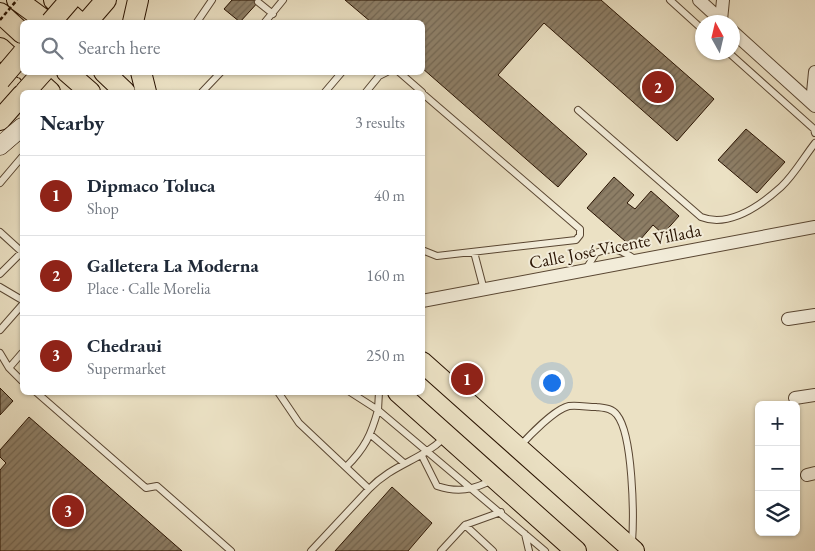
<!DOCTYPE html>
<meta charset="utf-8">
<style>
:root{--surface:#fff;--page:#f6f6f7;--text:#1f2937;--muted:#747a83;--line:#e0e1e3;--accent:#8f2418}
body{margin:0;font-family:"EB Garamond",serif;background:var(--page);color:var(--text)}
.controls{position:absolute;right:15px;bottom:15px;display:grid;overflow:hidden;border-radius:8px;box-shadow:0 1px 4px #0004}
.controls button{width:45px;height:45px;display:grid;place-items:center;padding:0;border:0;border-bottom:1px solid var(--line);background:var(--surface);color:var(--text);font:25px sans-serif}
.compass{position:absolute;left:695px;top:15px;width:45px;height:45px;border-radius:50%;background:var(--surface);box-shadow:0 1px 4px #0004;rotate:352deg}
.you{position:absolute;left:551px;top:382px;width:18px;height:18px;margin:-12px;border:4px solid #fff;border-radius:50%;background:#1a73e8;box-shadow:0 0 0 8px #1a73e833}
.badge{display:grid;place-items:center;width:32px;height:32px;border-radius:50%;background:var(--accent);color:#fff;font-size:16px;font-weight:700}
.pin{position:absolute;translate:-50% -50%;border:2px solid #fff;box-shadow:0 1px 5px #0006}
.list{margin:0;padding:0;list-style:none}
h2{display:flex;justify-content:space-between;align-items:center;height:65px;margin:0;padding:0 20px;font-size:21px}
h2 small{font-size:16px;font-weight:400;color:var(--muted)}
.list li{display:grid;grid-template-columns:32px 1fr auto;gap:15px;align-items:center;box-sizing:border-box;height:80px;padding:0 20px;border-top:1px solid var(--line)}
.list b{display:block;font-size:19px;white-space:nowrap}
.list p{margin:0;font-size:16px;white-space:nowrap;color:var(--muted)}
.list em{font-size:16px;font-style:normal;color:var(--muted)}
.icon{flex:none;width:28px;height:28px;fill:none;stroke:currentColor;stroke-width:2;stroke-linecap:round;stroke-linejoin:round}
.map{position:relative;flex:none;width:815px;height:551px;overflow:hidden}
.search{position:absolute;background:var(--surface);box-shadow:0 1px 4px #0004;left:20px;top:20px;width:405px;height:55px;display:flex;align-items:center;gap:12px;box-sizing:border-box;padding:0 18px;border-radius:8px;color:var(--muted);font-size:19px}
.panel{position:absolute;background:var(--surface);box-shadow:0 1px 4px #0004;left:20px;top:90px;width:405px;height:305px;border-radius:8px}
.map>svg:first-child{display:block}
</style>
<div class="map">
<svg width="815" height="551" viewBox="0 0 815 551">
<defs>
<pattern id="building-hatch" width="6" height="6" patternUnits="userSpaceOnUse" patternTransform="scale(1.25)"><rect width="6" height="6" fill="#8d7e66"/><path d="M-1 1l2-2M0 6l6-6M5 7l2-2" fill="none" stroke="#736652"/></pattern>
</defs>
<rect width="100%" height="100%" fill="#ebe1c4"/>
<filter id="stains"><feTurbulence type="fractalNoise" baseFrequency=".004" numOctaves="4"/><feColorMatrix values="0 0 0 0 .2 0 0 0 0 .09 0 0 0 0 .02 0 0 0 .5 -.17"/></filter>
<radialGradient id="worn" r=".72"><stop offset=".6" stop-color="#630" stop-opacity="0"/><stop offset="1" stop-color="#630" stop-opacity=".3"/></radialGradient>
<path fill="url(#building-hatch)" stroke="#281201" d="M232 0H260L240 22 224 9Z
M345 0H601L714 99 677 141 544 23 498 75 587 154 558 187 422 68V22H371Z
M746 129 785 162 757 193 718 160Z
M614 177 634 195 627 203 635 209 651 191 679 216 663 234 653 225 633 248 587 208Z
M0 388 13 401 0 415Z
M29 417 182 551H0V470L6 463 0 457V450Z
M392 487 432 523 408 551H335Z"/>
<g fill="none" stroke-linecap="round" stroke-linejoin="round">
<g stroke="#594632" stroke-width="8">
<path id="lane" d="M670 0 702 29
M258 2 273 14
M197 22 212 0
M265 22 283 0
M728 52 814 129 815 133
M399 72 422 92
M202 92 221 72
M325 92 342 72
M366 92 379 76 387 72
M422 93 580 229V235L576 240 437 256 422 250
M578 110 701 217C729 228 761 205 781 187 794 175 804 157 815 143
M0 183 22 157
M0 232 22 252
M474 252 484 290
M586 269 596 253C613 246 622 250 636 260
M0 274 22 252
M0 287 22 300
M0 330 22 305
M0 353 9 368 22 381
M9 368 22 353
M36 392 146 488 157 486 231 551
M278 392 299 423 369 489 311 551
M379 392 378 410 545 551
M371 435 404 463
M519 447C529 436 555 409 569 406 578 405 588 407 596 407 604 408 612 408 617 415 633 435 634 516 632 542
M422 456 437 486C458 493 473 490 492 480
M346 467C365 448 371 435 378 410L350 392
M369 489C393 464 420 461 444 438
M465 525 493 551
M525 534 529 551
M441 551 465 525 501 512"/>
</g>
<g stroke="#594632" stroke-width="14">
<path id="street" d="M699 0 723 22
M721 20 723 0
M732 31 815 106
M812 103 815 72
M422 301 815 227
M788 319 815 315
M795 398 815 395
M807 475 815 473"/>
</g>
<g stroke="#281201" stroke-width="19">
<path id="secondary" d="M0 146 22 127"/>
</g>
<g stroke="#281201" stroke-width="22">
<path id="primary" d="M17 0 47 22
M54 0 79 22
M0 13 22 33
M87 22 106 0
M133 22 138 0
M0 48 22 68
M28 72 50 92
M67 72 90 92
M104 72 125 92
M141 72 146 92
M0 120 22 95
M422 362 634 551
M398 392 576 551"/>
</g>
<use href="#lane" stroke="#f2ecd9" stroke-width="6"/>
<use href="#street" stroke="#f2ecd9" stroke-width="12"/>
<use href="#secondary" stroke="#f2ecd9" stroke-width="18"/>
<use href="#primary" stroke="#ebe1c4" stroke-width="20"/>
<g stroke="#281201" stroke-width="22" stroke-linecap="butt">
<path id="primary-bridge" d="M51 22 70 0
M0 80 22 54
M25 92 43 72"/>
</g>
<path stroke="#281201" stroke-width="2.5" stroke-dasharray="4 2.5" stroke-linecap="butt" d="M0 20 17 0"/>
<use href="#primary-bridge" stroke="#ebe1c4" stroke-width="20"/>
</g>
<g text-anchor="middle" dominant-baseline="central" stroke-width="4" stroke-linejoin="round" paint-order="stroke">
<g font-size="18" fill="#281201" stroke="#f2ecd9">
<text transform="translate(615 246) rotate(-11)">Calle José Vicente Villada</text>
</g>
</g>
<rect width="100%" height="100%" filter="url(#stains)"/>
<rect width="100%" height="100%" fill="url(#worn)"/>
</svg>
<div class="controls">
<button>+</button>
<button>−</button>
<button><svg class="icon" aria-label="layers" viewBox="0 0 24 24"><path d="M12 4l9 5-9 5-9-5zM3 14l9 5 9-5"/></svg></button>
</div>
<svg class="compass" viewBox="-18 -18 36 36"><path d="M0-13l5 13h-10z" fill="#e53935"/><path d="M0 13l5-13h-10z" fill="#747a83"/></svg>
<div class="you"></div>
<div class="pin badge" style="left:467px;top:379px">1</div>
<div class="pin badge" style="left:658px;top:87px">2</div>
<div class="pin badge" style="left:68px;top:511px">3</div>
<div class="search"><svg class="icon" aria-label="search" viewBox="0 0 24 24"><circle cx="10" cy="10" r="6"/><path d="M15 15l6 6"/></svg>Search here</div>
<section class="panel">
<h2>Nearby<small>3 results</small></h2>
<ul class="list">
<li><span class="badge">1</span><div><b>Dipmaco Toluca</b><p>Shop</p></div><em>40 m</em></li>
<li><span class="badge">2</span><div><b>Galletera La Moderna</b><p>Place · Calle Morelia</p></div><em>160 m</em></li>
<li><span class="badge">3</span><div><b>Chedraui</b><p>Supermarket</p></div><em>250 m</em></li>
</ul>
</section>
</div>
